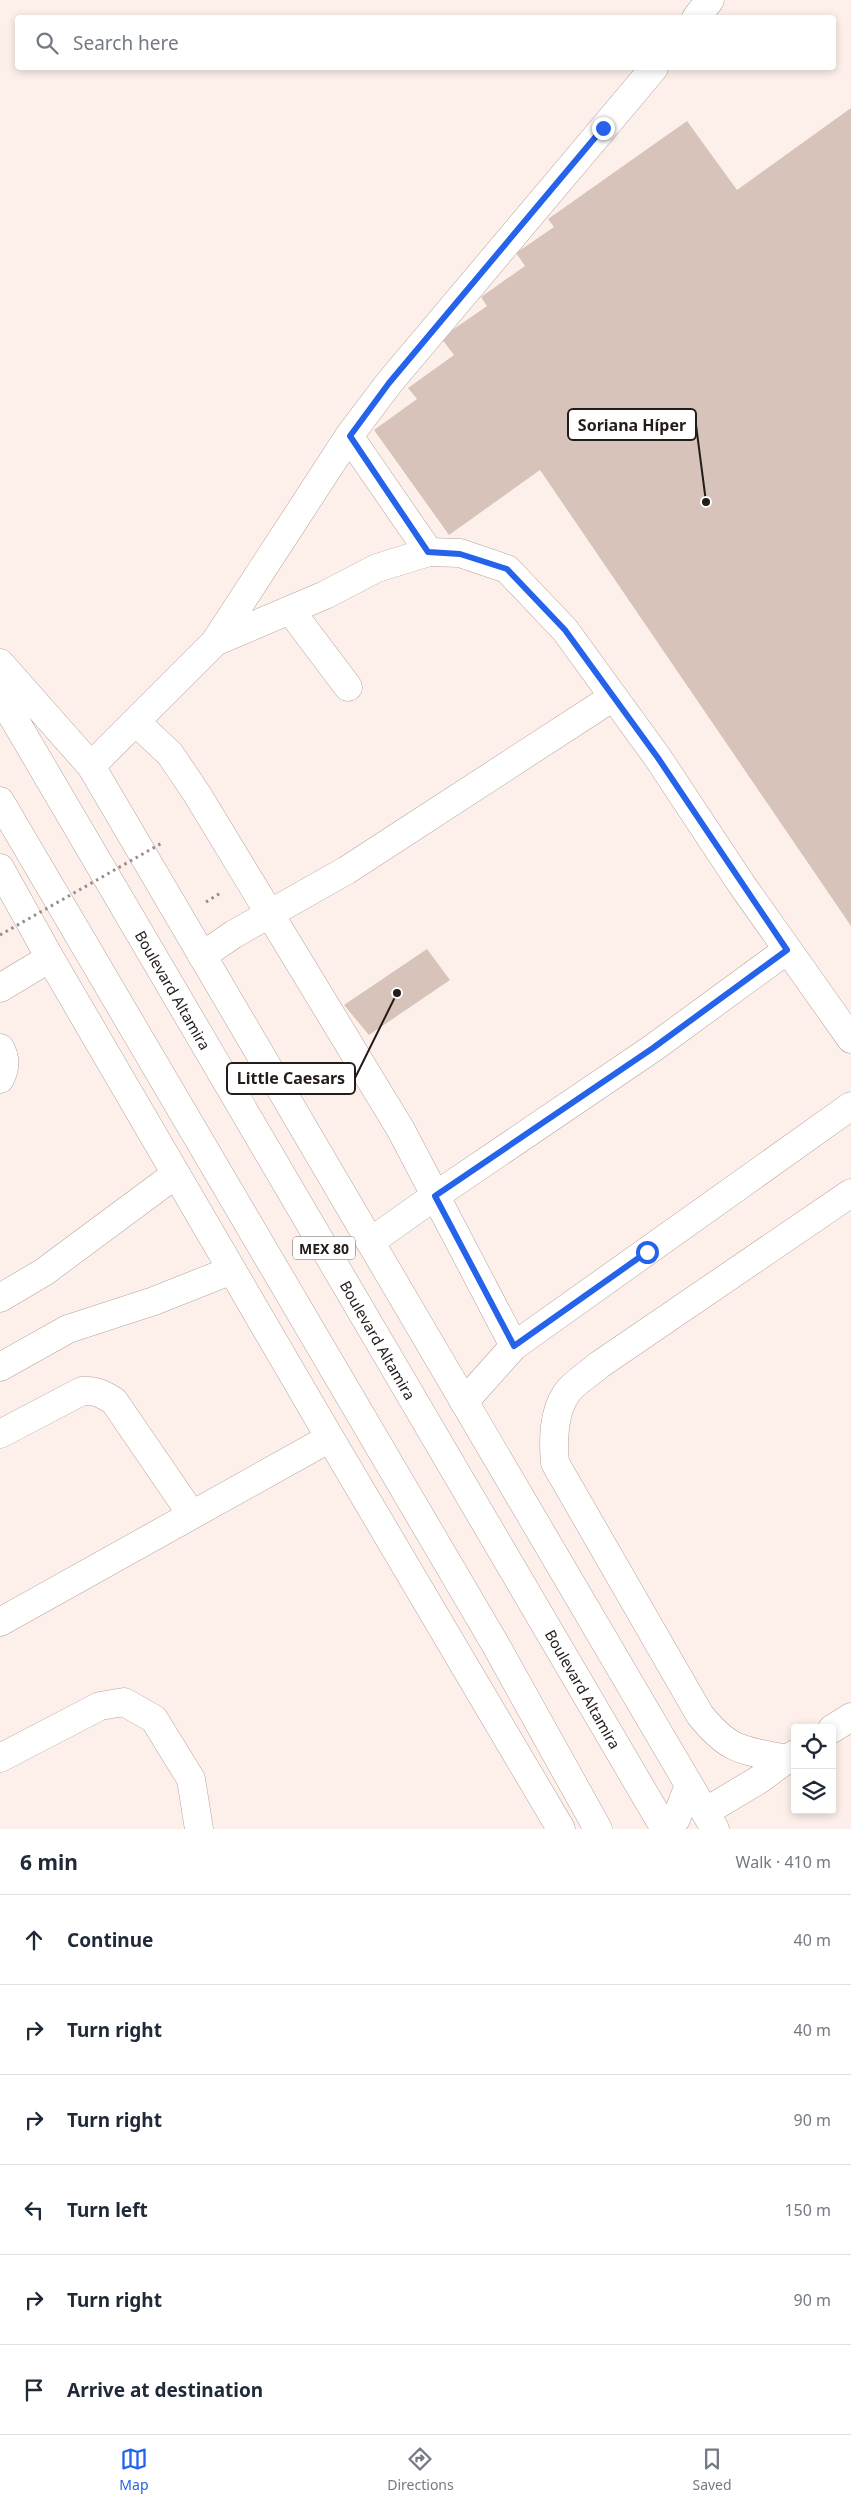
<!DOCTYPE html>
<meta charset="utf-8">
<style>
:root{--surface:#fff;--page:#f6f6f7;--text:#1f2937;--muted:#747a83;--line:#e0e1e3;--accent:#2563eb}
body{margin:0;font-family:"Noto Sans",sans-serif;background:var(--page);color:var(--text)}
.controls{position:absolute;right:15px;bottom:15px;display:grid;overflow:hidden;border-radius:5px;box-shadow:0 2px 8px #0003}
.controls button{width:45px;height:45px;display:grid;place-items:center;padding:0;border:0;border-bottom:1px solid var(--line);background:var(--surface);color:var(--text);font:25px sans-serif}
.stop{position:absolute;width:15px;height:15px;margin:-11px;border:4px solid #2563eb;border-radius:50%;background:#fff}
.stop.end{background:#2563eb;border-color:#fff;box-shadow:0 1px 5px #0008}
.list{margin:0;padding:0;list-style:none}
h2{display:flex;justify-content:space-between;align-items:center;height:65px;margin:0;padding:0 20px;font-size:21px}
h2 small{font-size:16px;font-weight:400;color:var(--muted)}
.list li{display:grid;grid-template-columns:32px 1fr auto;gap:15px;align-items:center;box-sizing:border-box;height:90px;padding:0 20px;border-top:1px solid var(--line)}
.list b{display:block;font-size:19px;white-space:nowrap}
.list em{font-size:16px;font-style:normal;color:var(--muted)}
.icon{flex:none;width:28px;height:28px;fill:none;stroke:currentColor;stroke-width:2;stroke-linecap:round;stroke-linejoin:round}
.map{position:relative;flex:none;width:851px;height:1829px;overflow:hidden}
.search{position:absolute;background:var(--surface);box-shadow:0 2px 8px #0003;left:15px;right:15px;top:15px;height:55px;display:flex;align-items:center;gap:12px;box-sizing:border-box;padding:0 18px;border-radius:5px;color:var(--muted);font-size:19px}
.sheet{height:605px;background:var(--surface)}
nav{display:flex;justify-content:space-around;align-items:center;box-sizing:border-box;height:70px;border-top:1px solid var(--line);background:var(--surface);font-size:14px;color:var(--muted)}
nav a{display:grid;justify-items:center;gap:2px}
nav .on{color:var(--accent)}
.map>svg:first-child{display:block}
</style>
<div class="map">
<svg width="851" height="1829" viewBox="0 0 851 1829">
<rect width="100%" height="100%" fill="#fdf0eb"/>
<path fill="#d7c3ba" d="M851 108V926L540 470 449 535 374 430 417 399 408 388 454 355 441 338 487 306 481 297 525 266 516 253 554 227 548 219 687 121 737 190Z
M427 949 450 980 369 1035 344 1005Z"/>
<g fill="none" stroke-linecap="round" stroke-linejoin="round">
<g stroke="#b6a39a" stroke-width="29">
<path id="minor" d="M696 18 710 0
M349 436 429 552
M290 610 348 687
M215 642 349 436 389 383 654 68
M137 723 170 754 197 794 401 1130 514 1346
M91 766 215 642 325 595 377 568 429 552 460 553 507 569 565 630 658 758 742 885 851 1039
M202 956 234 934 347 870 613 697
M0 988 50 958
M0 1048C6 1058 5 1069 0 1079
M370 1242 435 1196 653 1048 787 950
M0 1298 44 1272 176 1174
M0 1367 68 1329 154 1301 232 1270
M464 1402 514 1346 851 1106
M0 1434 82 1391C95 1390 103 1394 114 1401L192 1515
M0 1622 330 1438
M832 1729 851 1717
M795 1754 787 1759C742 1750 730 1752 700 1715L555 1463C553 1440 553 1414 566 1394 573 1383 589 1374 599 1365L851 1193
M0 1758 100 1706 124 1702 154 1719 191 1779 199 1829
M705 1812 760 1779 787 1759"/>
</g>
<g stroke="#b6a39a" stroke-width="29">
<path id="major" d="M0 663 91 766 715 1829
M0 695 665 1829
M0 801 494 1642 598 1829
M0 868 50 958 330 1438 561 1829
M667 1829 676 1819 689 1785"/>
</g>
<path stroke="#978d89" stroke-width="3" stroke-dasharray="2.5 4" stroke-linecap="butt" d="M206 902 222 892"/>
<use href="#minor" stroke="#fff" stroke-width="28"/>
<use href="#major" stroke="#fff" stroke-width="28"/>
<path stroke="#978d89" stroke-width="3" stroke-dasharray="2.5 4" stroke-linecap="butt" d="M0 935 162 843"/>
</g>
<g fill="none" stroke-linecap="round" stroke-linejoin="round">
<path stroke="#2563eb" stroke-width="6" d="M603 128 389 383 350 436 428 552 460 554 507 569 565 630 658 758 787 950 653 1048 435 1196 514 1346 647 1252"/>
</g>
<g text-anchor="middle" dominant-baseline="central" stroke-width="4.5" stroke-linejoin="round" paint-order="stroke">
<rect fill="#fff" stroke="#65605e" stroke-width="1" x="293" y="1236.5" width="62" height="23" rx="4"/>
<g font-size="14" font-weight="bold" fill="#231c19">
<text x="324" y="1248">MEX 80</text>
</g>
<g font-size="15" fill="#231c19" stroke="#fff">
<text transform="translate(173 990) rotate(60)">Boulevard Altamira</text>
<text transform="translate(378 1340) rotate(60)">Boulevard Altamira</text>
<text transform="translate(583 1689) rotate(60)">Boulevard Altamira</text>
</g>
</g>
<path fill="none" stroke="#231c19" stroke-width="2" d="M706 502L696 425M397 993L355 1078"/>
<g fill="#231c19" stroke="#fff" stroke-width="2">
<circle cx="706" cy="502" r="5"/>
<circle cx="397" cy="993" r="5"/>
</g>
<g fill="#fff" stroke="#231c19" stroke-width="2">
<rect x="568" y="409" width="128" height="31" rx="5"/>
<rect x="227" y="1063" width="128" height="31" rx="5"/>
</g>
<g font-size="16" text-anchor="middle" font-weight="bold" fill="#231c19">
<text x="632" y="431">Soriana Híper</text>
<text x="291" y="1084">Little Caesars</text>
</g>
</svg>
<div class="controls">
<button><svg class="icon" aria-label="locate" viewBox="0 0 24 24"><circle cx="12" cy="12" r="6"/><path d="M12 2v4M12 18v4M2 12h4M18 12h4"/></svg></button>
<button><svg class="icon" aria-label="layers" viewBox="0 0 24 24"><path d="M12 4l9 5-9 5-9-5zM3 14l9 5 9-5"/></svg></button>
</div>
<div class="stop" style="left:647px;top:1252px"></div>
<div class="stop end" style="left:603px;top:128px"></div>
<div class="search"><svg class="icon" aria-label="search" viewBox="0 0 24 24"><circle cx="10" cy="10" r="6"/><path d="M15 15l6 6"/></svg>Search here</div>
</div>
<section class="sheet">
<h2>6 min<small>Walk · 410 m</small></h2>
<ul class="list">
<li><svg class="icon" aria-label="ahead" viewBox="0 0 24 24"><path d="M12 20V5M6 11l6-6 6 6"/></svg><div><b>Continue</b></div><em>40 m</em></li>
<li><svg class="icon" aria-label="right" viewBox="0 0 24 24"><path d="M7 20v-9h11M14 6l5 5-5 5"/></svg><div><b>Turn right</b></div><em>40 m</em></li>
<li><svg class="icon" aria-label="right" viewBox="0 0 24 24"><path d="M7 20v-9h11M14 6l5 5-5 5"/></svg><div><b>Turn right</b></div><em>90 m</em></li>
<li><svg class="icon" aria-label="left" viewBox="0 0 24 24"><path d="M17 20v-9H6M10 6l-5 5 5 5"/></svg><div><b>Turn left</b></div><em>150 m</em></li>
<li><svg class="icon" aria-label="right" viewBox="0 0 24 24"><path d="M7 20v-9h11M14 6l5 5-5 5"/></svg><div><b>Turn right</b></div><em>90 m</em></li>
<li><svg class="icon" aria-label="arrive" viewBox="0 0 24 24"><path d="M6 21V4h12l-3 4 3 4H6"/></svg><div><b>Arrive at destination</b></div></li>
</ul>
</section>
<nav>
<a class="on"><svg class="icon" aria-label="map" viewBox="0 0 24 24"><path d="M3 6l6-2 6 2 6-2v14l-6 2-6-2-6 2zM9 4v14M15 6v14"/></svg>Map</a>
<a><svg class="icon" aria-label="directions" viewBox="0 0 24 24"><path d="M12 3l9 9-9 9-9-9zM9 14v-3h6M13 9l2 2-2 2"/></svg>Directions</a>
<a><svg class="icon" aria-label="saved" viewBox="0 0 24 24"><path d="M7 4h10v16l-5-4-5 4z"/></svg>Saved</a>
</nav>
